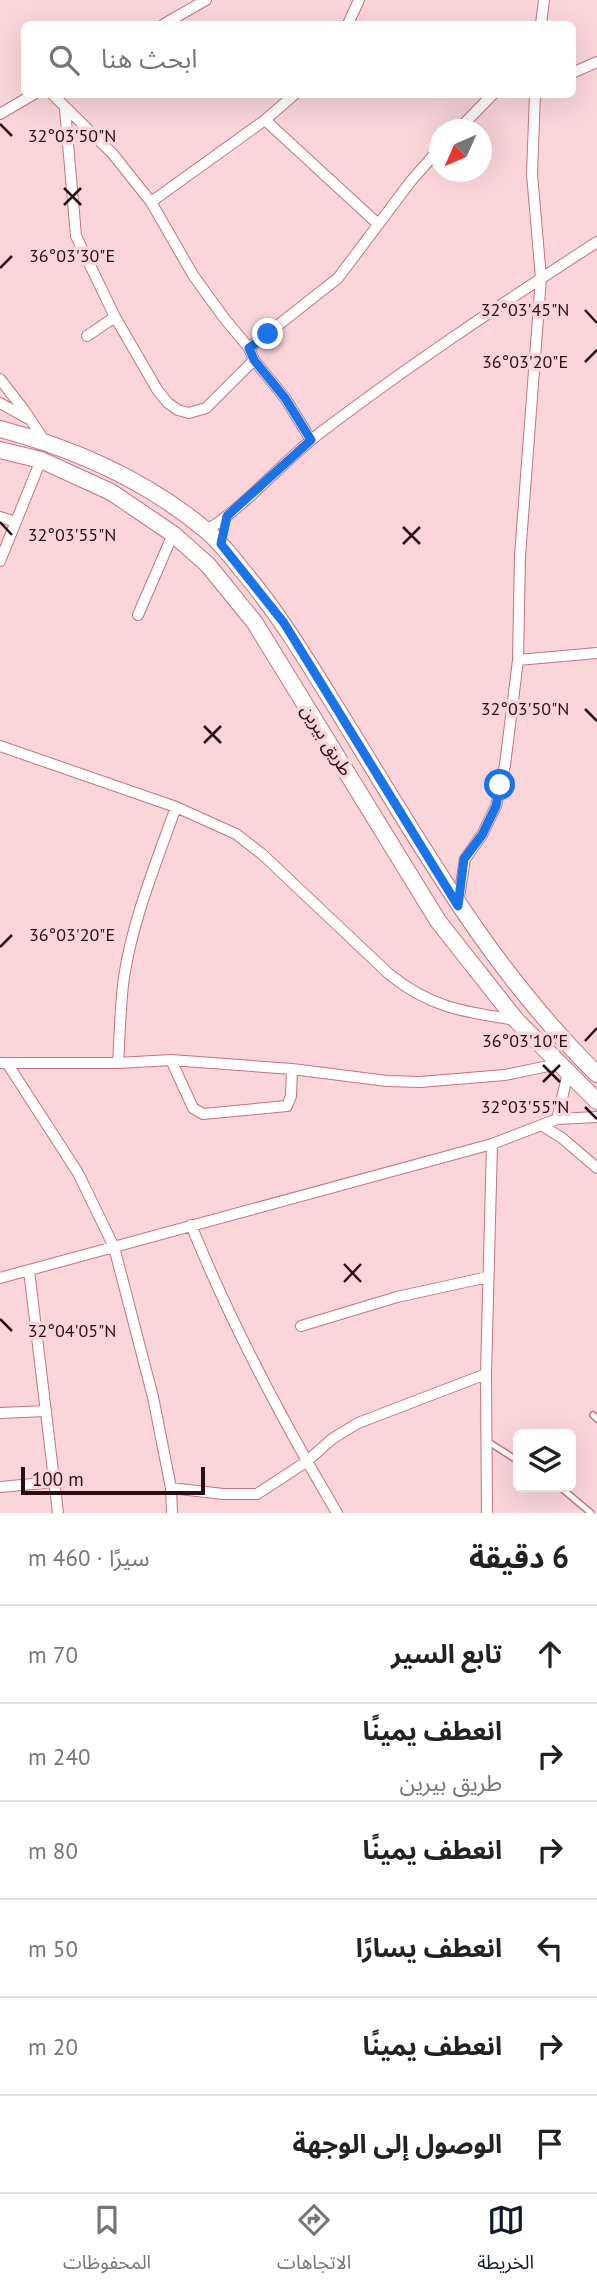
<!DOCTYPE html>
<html lang="ar">
<meta charset="utf-8">
<style>
:root{--surface:#fff;--page:#f2f2f2;--text:#222;--muted:#767676;--line:#e0e0e0;--accent:#111827}
body{margin:0;font-family:"PT Sans","Noto Sans Arabic",sans-serif;background:var(--page);color:var(--text);direction:rtl}
.controls{position:absolute;right:21px;bottom:21px;display:grid;overflow:hidden;border-radius:10px;box-shadow:0 7px 28px #0002}
.controls button{width:63px;height:63px;display:grid;place-items:center;padding:0;border:0;border-bottom:2px solid var(--line);background:var(--surface);color:var(--text);font:35px sans-serif}
.compass{position:absolute;left:429px;top:119px;width:63px;height:63px;border-radius:50%;background:var(--surface);box-shadow:0 7px 28px #0002;rotate:225deg}
.scale{position:absolute;left:21px;bottom:18px;width:184px;box-sizing:border-box;padding-left:7px;border:4px solid #2d0e15;border-top:0;font-size:19px;line-height:24px;white-space:nowrap;color:#2d0e15;-webkit-text-stroke:5px #fad6db;paint-order:stroke}
.stop{position:absolute;width:21px;height:21px;margin:-16px;border:5px solid #1a73e8;border-radius:50%;background:#fff}
.stop.end{background:#1a73e8;border-color:#fff;box-shadow:0 2px 7px #0008}
.list{margin:0;padding:0;list-style:none}
h2{display:flex;justify-content:space-between;align-items:center;height:91px;margin:0;padding:0 28px;font-size:30px}
h2 small{font-size:23px;font-weight:400;color:var(--muted)}
.list li{display:grid;grid-template-columns:46px 1fr auto;gap:21px;align-items:center;box-sizing:border-box;height:98px;padding:0 28px;border-top:2px solid var(--line)}
.list b{display:block;font-size:26px;white-space:nowrap}
.list p{margin:0;font-size:23px;white-space:nowrap;color:var(--muted)}
.list em{font-size:23px;font-style:normal;color:var(--muted)}
.icon{flex:none;width:38px;height:38px;fill:none;stroke:currentColor;stroke-width:2;stroke-linecap:round;stroke-linejoin:round}
.map{position:relative;flex:none;width:597px;height:1513px;overflow:hidden;direction:ltr}
.search{position:absolute;background:var(--surface);box-shadow:0 7px 28px #0002;left:21px;right:21px;top:21px;height:77px;display:flex;align-items:center;gap:18px;box-sizing:border-box;padding:0 24px;border-radius:10px;color:var(--muted);font-size:26px}
.sheet{height:679px;background:var(--surface)}
nav{display:flex;justify-content:space-around;align-items:center;box-sizing:border-box;height:98px;border-top:2px solid var(--line);background:var(--surface);font-size:19px;color:var(--muted)}
nav a{display:grid;justify-items:center;gap:4px}
nav .on{color:var(--accent)}
.map>svg:first-child{display:block}
</style>
<div class="map">
<svg width="597" height="1513" viewBox="0 0 597 1513">
<rect width="100%" height="100%" fill="#fad6db"/>
<g fill="none" stroke-linecap="round" stroke-linejoin="round">
<g stroke="#c47281" stroke-width="8">
<path id="service" d="M593 1415 597 1419
M487 1441 518 1461
M560 1487 591 1513"/>
</g>
<g stroke="#c47281" stroke-width="12">
<path id="minor" d="M164 24 206 0
M348 24 359 0
M541 24 544 0
M572 73 597 62
M52 94 112 153 151 202 193 275 224 318 249 348
M65 109 76 236 115 317 158 391 168 403 178 410 189 413 206 408 254 360
M0 114 34 94
M265 120 378 224
M458 130 493 94
M151 202 265 120 295 94
M87 336 115 317
M0 379 24 410 44 440
M0 403 27 418
M311 440 285 398 254 360 249 348 338 278 411 181 440 148
M0 517 16 522
M206 531C248 504 280 464 320 433 409 365 503 303 597 242
M0 561 41 460
M138 615 173 534
M518 660 597 653
M0 746 176 807 236 834 262 854 389 974C431 1008 464 1012 516 1020
M458 904 465 859 482 835 496 806 505 765 518 660 520 556 541 278 532 174 535 94
M171 1060 193 1108 203 1114 287 1106 291 1096 292 1069
M0 1063H118L171 1060 292 1069 387 1081 420 1082 505 1075 558 1064
M7 1063 78 1173 114 1247 153 1397 171 1488 172 1513
M118 1063C120 1035 120 1005 124 977 133 919 156 863 176 807
M557 1119 568 1073
M543 1126 562 1138 597 1168
M191 1225C232 1326 282 1420 337 1513
M29 1270 58 1513
M0 1278 492 1144 557 1119 597 1117
M301 1326 397 1297 488 1277
M0 1413 46 1411
M0 1487 54 1482
M171 1488 223 1494H257L306 1462 332 1439 358 1423 486 1374
M487 1513 486 1374 492 1144"/>
</g>
<g stroke="#c47281" stroke-width="18">
<path id="primary" d="M0 429C76 449 146 480 207 531 220 542 231 556 242 570 280 615 309 664 340 714 418 840 490 970 597 1074
M0 450 41 460 111 492 173 534 208 565 255 623 438 921 516 1020 597 1101"/>
</g>
<use href="#service" stroke="#fff" stroke-width="5"/>
<use href="#minor" stroke="#fff" stroke-width="10"/>
<use href="#primary" stroke="#fff" stroke-width="16"/>
</g>
<g fill="none" stroke-linecap="round" stroke-linejoin="round">
<path stroke="#1a73e8" stroke-width="9" d="M268 334 249 348 254 360 285 398 311 440 227 516 221 544 284 623 458 906 464 859 482 835 496 806 500 785"/>
</g>
<path fill="none" stroke="#2d0e15" stroke-width="2.5" d="M0 124 12 136M64 188 81 205M64 205 81 188M0 268 12 256M585 310 597 323M585 362 597 350M0 522 12 535M403 527 420 544M403 544 420 527M585 709 597 721M204 726 221 743M204 743 221 726M0 947 12 935M585 1041 597 1028M543 1065 560 1082M543 1082 560 1065M585 1107 597 1119M344 1264 361 1282M344 1282 361 1264M0 1319 12 1331"/>
<g text-anchor="middle" dominant-baseline="central" stroke-width="7" stroke-linejoin="round" paint-order="stroke">
<g font-size="18" fill="#2d0e15" stroke="#fad6db">
<text transform="translate(327 740) rotate(58)">طريق بيرين</text>
</g>
</g>
<g font-size="18" text-anchor="middle" fill="#2d0e15" stroke="#fad6db" stroke-width="7" stroke-linejoin="round" paint-order="stroke">
<text x="72" y="142">32°03'50"N</text>
<text x="72" y="262">36°03'30"E</text>
<text x="525" y="316">32°03'45"N</text>
<text x="525" y="368">36°03'20"E</text>
<text x="72" y="541">32°03'55"N</text>
<text x="525" y="715">32°03'50"N</text>
<text x="72" y="941">36°03'20"E</text>
<text x="525" y="1047">36°03'10"E</text>
<text x="525" y="1113">32°03'55"N</text>
<text x="72" y="1337">32°04'05"N</text>
</g>
</svg>
<div class="controls">
<button><svg class="icon" aria-label="layers" viewBox="0 0 24 24"><path d="M12 4l9 5-9 5-9-5zM3 14l9 5 9-5"/></svg></button>
</div>
<svg class="compass" viewBox="-18 -18 36 36"><path d="M0-13l5 13h-10z" fill="#e53935"/><path d="M0 13l5-13h-10z" fill="#767676"/></svg>
<div class="scale">100 m</div>
<div class="stop" style="left:500px;top:785px"></div>
<div class="stop end" style="left:268px;top:334px"></div>
<div class="search"><svg class="icon" aria-label="search" viewBox="0 0 24 24"><circle cx="10" cy="10" r="6"/><path d="M15 15l6 6"/></svg>ابحث هنا</div>
</div>
<section class="sheet">
<h2>6 دقيقة<small>سيرًا · 460 m</small></h2>
<ul class="list">
<li><svg class="icon" aria-label="ahead" viewBox="0 0 24 24"><path d="M12 20V5M6 11l6-6 6 6"/></svg><div><b>تابع السير</b></div><em>70 m</em></li>
<li><svg class="icon" aria-label="right" viewBox="0 0 24 24"><path d="M7 20v-9h11M14 6l5 5-5 5"/></svg><div><b>انعطف يمينًا</b><p>طريق بيرين</p></div><em>240 m</em></li>
<li><svg class="icon" aria-label="right" viewBox="0 0 24 24"><path d="M7 20v-9h11M14 6l5 5-5 5"/></svg><div><b>انعطف يمينًا</b></div><em>80 m</em></li>
<li><svg class="icon" aria-label="left" viewBox="0 0 24 24"><path d="M17 20v-9H6M10 6l-5 5 5 5"/></svg><div><b>انعطف يسارًا</b></div><em>50 m</em></li>
<li><svg class="icon" aria-label="right" viewBox="0 0 24 24"><path d="M7 20v-9h11M14 6l5 5-5 5"/></svg><div><b>انعطف يمينًا</b></div><em>20 m</em></li>
<li><svg class="icon" aria-label="arrive" viewBox="0 0 24 24"><path d="M6 21V4h12l-3 4 3 4H6"/></svg><div><b>الوصول إلى الوجهة</b></div></li>
</ul>
</section>
<nav>
<a class="on"><svg class="icon" aria-label="map" viewBox="0 0 24 24"><path d="M3 6l6-2 6 2 6-2v14l-6 2-6-2-6 2zM9 4v14M15 6v14"/></svg>الخريطة</a>
<a><svg class="icon" aria-label="directions" viewBox="0 0 24 24"><path d="M12 3l9 9-9 9-9-9zM9 14v-3h6M13 9l2 2-2 2"/></svg>الاتجاهات</a>
<a><svg class="icon" aria-label="saved" viewBox="0 0 24 24"><path d="M7 4h10v16l-5-4-5 4z"/></svg>المحفوظات</a>
</nav>
